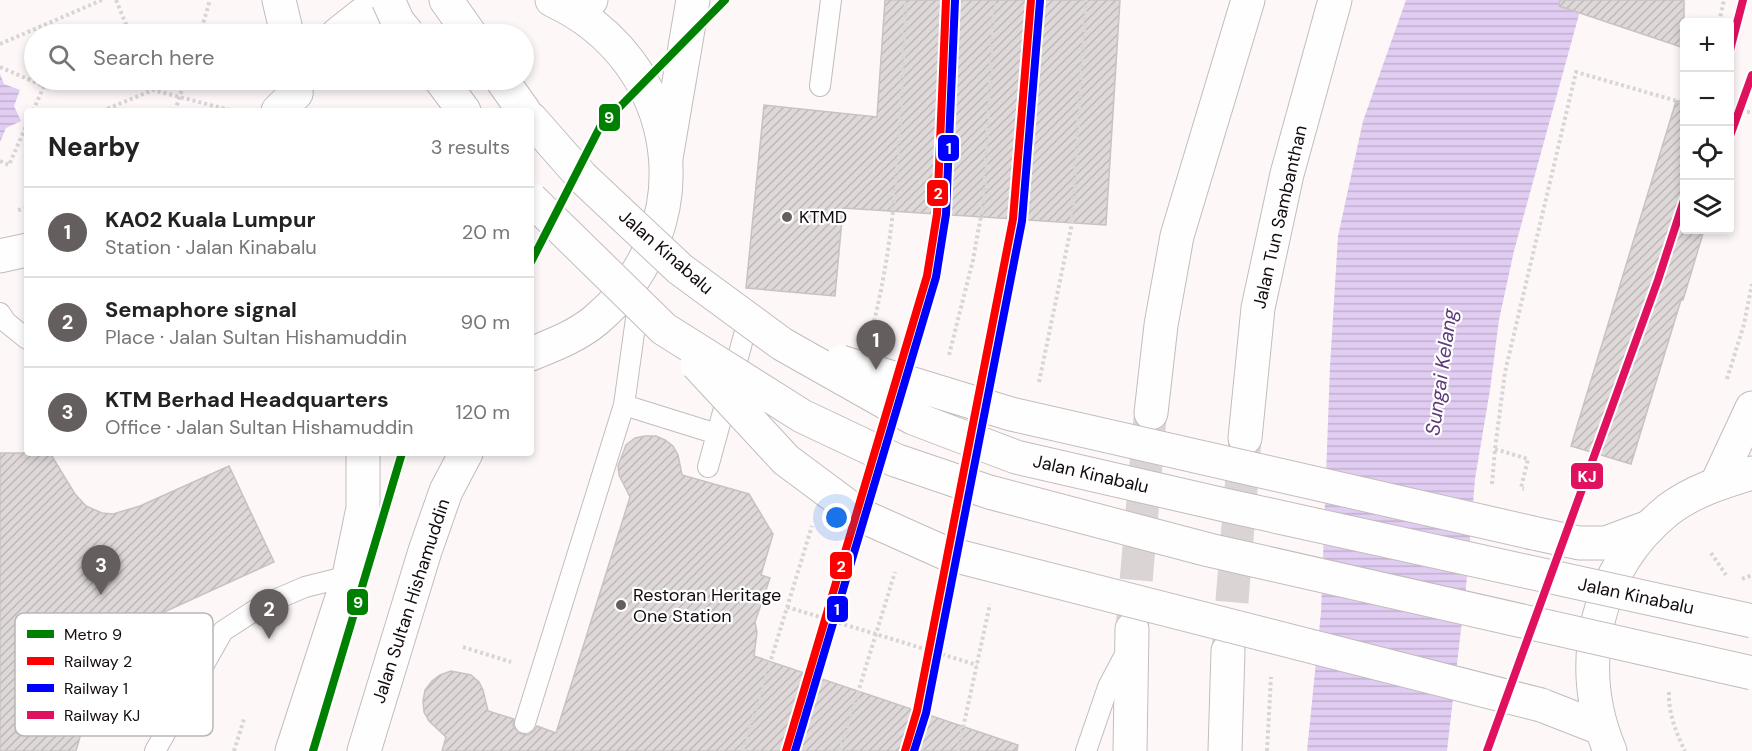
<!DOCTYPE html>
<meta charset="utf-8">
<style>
:root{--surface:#fff;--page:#f2f2f2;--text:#222;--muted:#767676;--line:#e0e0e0;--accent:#655e5f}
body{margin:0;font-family:"DM Sans",sans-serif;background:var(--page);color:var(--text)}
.controls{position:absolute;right:18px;top:18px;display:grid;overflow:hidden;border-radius:6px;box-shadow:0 3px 9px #0003}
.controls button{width:54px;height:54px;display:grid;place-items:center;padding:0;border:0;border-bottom:2px solid var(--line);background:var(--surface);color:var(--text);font:30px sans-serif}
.you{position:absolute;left:837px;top:518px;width:21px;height:21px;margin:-15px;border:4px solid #fff;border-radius:50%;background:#1a73e8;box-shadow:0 0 0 9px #1a73e833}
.badge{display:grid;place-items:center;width:39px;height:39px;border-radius:50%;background:var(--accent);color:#fff;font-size:20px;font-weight:700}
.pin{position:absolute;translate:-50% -50px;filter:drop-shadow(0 2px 3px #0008)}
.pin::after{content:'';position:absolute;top:32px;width:21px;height:18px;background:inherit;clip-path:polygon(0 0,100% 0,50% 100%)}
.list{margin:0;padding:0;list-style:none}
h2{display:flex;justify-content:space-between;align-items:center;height:78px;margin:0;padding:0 24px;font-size:26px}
h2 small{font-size:20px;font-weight:400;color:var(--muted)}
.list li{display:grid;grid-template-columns:39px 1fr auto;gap:18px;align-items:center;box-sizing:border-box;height:90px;padding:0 24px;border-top:2px solid var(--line)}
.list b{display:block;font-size:22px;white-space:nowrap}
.list p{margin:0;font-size:20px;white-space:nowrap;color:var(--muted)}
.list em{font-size:20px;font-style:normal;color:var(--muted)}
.icon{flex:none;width:33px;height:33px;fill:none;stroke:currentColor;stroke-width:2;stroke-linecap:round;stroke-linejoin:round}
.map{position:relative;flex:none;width:1752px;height:751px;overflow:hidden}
.search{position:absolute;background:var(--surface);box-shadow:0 3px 9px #0003;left:24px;top:24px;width:510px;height:66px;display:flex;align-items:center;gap:15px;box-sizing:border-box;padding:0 21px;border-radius:33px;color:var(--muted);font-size:22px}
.panel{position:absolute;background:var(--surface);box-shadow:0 3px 9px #0003;left:24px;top:108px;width:510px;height:348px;border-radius:6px}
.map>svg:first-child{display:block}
</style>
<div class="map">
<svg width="1752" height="751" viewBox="0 0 1752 751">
<defs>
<pattern id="water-rules" width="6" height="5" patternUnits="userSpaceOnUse" patternTransform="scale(1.5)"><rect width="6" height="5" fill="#e2cdf2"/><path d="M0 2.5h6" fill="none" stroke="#c1afce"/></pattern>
<pattern id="building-hatch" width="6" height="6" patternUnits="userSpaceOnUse" patternTransform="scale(1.5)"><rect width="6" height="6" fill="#dfd8d8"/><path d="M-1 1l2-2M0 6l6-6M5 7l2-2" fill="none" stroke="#beb8b8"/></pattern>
</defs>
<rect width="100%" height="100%" fill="#fdf7f8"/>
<path fill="url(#water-rules)" d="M1406 0H1583L1514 251 1499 320 1490 390 1475 479 1467 577 1447 751H1307L1321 612 1330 366 1338 236 1363 121Z
M0 74 4 84 20 90 14 106 21 121 6 128 0 142Z"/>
<path fill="url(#building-hatch)" stroke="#c9c2c2" stroke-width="1.5" d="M885 0H1120L1106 225 843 208 835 296 746 288 764 105 877 117Z
M1560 0H1684V48L1559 6Z
M1676 101 1684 102V230H1704L1683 300H1681L1631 464 1571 446Z
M645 436H656L665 440 673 446 678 455 682 475 749 494 773 534 761 575 770 578 755 622 757 632 754 656 1018 745 1017 751H442L446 737 429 721 424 712 423 701 425 690 432 681 440 675 451 671 471 675 479 682 483 690 488 711 514 719 513 726 521 734 528 735 534 731 537 726 556 733 630 497 619 475 618 466 626 445 635 438Z
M0 453H50L75 494 86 506 102 513 113 514 140 506 229 466 274 562 129 628 120 658 104 653 76 751H0Z"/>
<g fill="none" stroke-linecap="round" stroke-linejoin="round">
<path stroke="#dad4d5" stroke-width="33" stroke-dasharray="33 16" stroke-linecap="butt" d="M1132 629 1150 418
M1228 651 1245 439"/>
<g stroke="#c3bcbd" stroke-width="22">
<path id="lane" d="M820 86 831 0
M0 313 6 322 27 339
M624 405 717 434
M708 467 744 335
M525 723 624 405 639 297
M155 751 223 631 263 605 305 587 349 576
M1086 751 1108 687 1127 651"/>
</g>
<g stroke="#c3bcbd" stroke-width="35">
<path id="street" d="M560 4 591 0
M278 111 296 93
M666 158 693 0
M0 256 27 250
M1717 483 1752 408"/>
</g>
<g stroke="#c3bcbd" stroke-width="35">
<path id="secondary" d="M338 34 362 15 389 0
M531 354C553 345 577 336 596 320 706 227 683 61 552 0
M1151 413 1161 325 1177 236 1248 0
M1245 438 1258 308 1287 174 1335 0
M292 751 349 576 363 508V453
M364 751 425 551 446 491 466 453
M1130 751 1132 629
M1225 751 1228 651"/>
</g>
<g stroke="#c3bcbd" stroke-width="35">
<path id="primary" d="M1610 751C1574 666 1595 569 1668 510 1693 491 1722 482 1752 473"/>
</g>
<g stroke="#c3bcbd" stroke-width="35">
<path id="highway" d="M279 0 287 34
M446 0 470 34
M294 80 296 93
M441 80 464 111
M502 80 524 111
M531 119 582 177
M1533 533 1579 543H1606L1649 527
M1541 705 1600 728"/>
</g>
<path stroke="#d8d5d6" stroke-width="4" stroke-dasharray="3 3" stroke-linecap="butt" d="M116 0 130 34
M1719 22 1724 0
M200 34 210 0
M0 44 102 0
M0 67 44 86 33 111
M149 80 153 90
M102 111 153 90 233 111
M175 111 185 80
M1747 112H1752
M0 161 9 165 27 124
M18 210 27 208
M871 333C900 224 900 111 906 0
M949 355 973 260 984 199 994 0
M1727 379 1744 324 1752 284
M1039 382 1072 223 1086 0
M1495 449 1528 459 1521 488 1524 489
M1492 484 1495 449 1505 372 1576 72 1684 103
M1711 553 1726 575
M1742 579 1752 575
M463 647 511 662
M1669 692C1668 712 1676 733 1685 751
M234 751 244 719
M743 751 812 526
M840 751 895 572
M958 751 990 604
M1267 751 1271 677"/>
<use href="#lane" stroke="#fffefe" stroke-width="20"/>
<use href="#street" stroke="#fffefe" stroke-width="33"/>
<use href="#secondary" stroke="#fffefe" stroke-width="33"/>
<use href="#primary" stroke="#fffefe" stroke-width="33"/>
<use href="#highway" stroke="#fffefe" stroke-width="33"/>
<g stroke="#c3bcbd" stroke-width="35" stroke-linecap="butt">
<path id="highway-bridge" d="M388 0 398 22 408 34
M582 177 680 269 782 344 913 418 1016 457 1229 506 1752 621
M531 199 664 329 802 416 895 460 989 492 1209 550 1752 673
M841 362 1011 414 1533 533
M697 364 786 460 860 515 945 553 1541 705"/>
</g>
<path stroke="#d8d5d6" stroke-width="4" stroke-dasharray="3 3" stroke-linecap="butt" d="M787 607 977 665"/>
<use href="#highway-bridge" stroke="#fffefe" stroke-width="33"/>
<g stroke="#fff" stroke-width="12">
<path id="rail-1" d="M786 751 927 276 937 214 946 0
M905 751 917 711 1013 219 1031 0"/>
</g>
<g stroke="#fff" stroke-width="12">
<path id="rail-2" d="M795 751 936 277 946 214 955 0
M914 751 926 713 1022 221 1040 1"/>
</g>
<g stroke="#fff" stroke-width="12">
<path id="rail-3" d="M1730 50 1743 0
M1730 136 1752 75
M1487 751 1658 280 1684 200"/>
</g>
<use href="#rail-1" stroke="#f00" stroke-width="8"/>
<use href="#rail-2" stroke="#00f" stroke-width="8"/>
<use href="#rail-3" stroke="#e0115f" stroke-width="8"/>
<g stroke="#fff" stroke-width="12">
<path id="metro-1" d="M531 262 600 127 725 0
M313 751 402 453"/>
</g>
<use href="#metro-1" stroke="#008000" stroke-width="8"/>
</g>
<g fill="#655e5f" stroke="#fff" stroke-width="2">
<circle cx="787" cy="217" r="6"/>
<circle cx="621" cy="605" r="6"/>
</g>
<g text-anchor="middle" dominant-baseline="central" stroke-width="4.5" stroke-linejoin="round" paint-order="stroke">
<g font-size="18" fill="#130b0d" stroke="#fff" text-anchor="start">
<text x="799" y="217">KTMD</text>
<text x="633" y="595">Restoran Heritage<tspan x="633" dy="21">One Station</tspan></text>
</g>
<g font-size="18" fill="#130b0d" stroke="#fff">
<text transform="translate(1280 217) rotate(-77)">Jalan Tun Sambanthan</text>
<text transform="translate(666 252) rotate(41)">Jalan Kinabalu</text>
<text transform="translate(1091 474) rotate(13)">Jalan Kinabalu</text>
<text transform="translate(1636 596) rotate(12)">Jalan Kinabalu</text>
<text transform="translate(411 601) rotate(-72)">Jalan Sultan Hishamuddin</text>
</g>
<g font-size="20" font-style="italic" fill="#5d3a79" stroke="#fff">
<text transform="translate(1441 372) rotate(-82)">Sungai Kelang</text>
</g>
</g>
<rect x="15" y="613" width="198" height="123" rx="9" fill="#fff" stroke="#b8b6b6" stroke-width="1.5"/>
<rect x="27" y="630" width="27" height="8" fill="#008000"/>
<rect x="27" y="657" width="27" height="8" fill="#f00"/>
<rect x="27" y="684" width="27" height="8" fill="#00f"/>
<rect x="27" y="711" width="27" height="8" fill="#e0115f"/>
<g font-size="16" fill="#130b0d">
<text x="64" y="640">Metro 9</text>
<text x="64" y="667">Railway 2</text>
<text x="64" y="694">Railway 1</text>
<text x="64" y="721">Railway KJ</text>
</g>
<g stroke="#fff" stroke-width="2">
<rect x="598" y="103" width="23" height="29" rx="6" fill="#008000"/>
<rect x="937" y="134" width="23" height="28" rx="6" fill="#00f"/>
<rect x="926" y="179" width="23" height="28" rx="6" fill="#f00"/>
<rect x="1570" y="462" width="34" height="28" rx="6" fill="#e0115f"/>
<rect x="829" y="551" width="24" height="29" rx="6" fill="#f00"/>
<rect x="346" y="588" width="23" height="28" rx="6" fill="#008000"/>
<rect x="826" y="595" width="23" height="28" rx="6" fill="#00f"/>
</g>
<g font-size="16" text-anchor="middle" font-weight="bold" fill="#fff">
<text x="609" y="123">9</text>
<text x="949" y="154">1</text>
<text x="938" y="199">2</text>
<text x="1587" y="482">KJ</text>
<text x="841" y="572">2</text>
<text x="358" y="608">9</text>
<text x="837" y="615">1</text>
</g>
</svg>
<div class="controls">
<button>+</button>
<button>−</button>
<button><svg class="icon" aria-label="locate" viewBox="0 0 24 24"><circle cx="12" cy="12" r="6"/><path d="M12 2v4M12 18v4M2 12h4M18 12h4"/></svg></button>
<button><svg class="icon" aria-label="layers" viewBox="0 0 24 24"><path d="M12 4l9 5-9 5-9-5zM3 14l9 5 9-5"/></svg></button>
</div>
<div class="you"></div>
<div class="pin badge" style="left:876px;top:370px">1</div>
<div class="pin badge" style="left:269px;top:639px">2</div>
<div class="pin badge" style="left:101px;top:595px">3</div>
<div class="search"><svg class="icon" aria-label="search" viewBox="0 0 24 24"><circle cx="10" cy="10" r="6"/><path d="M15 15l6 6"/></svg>Search here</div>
<section class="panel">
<h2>Nearby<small>3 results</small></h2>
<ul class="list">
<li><span class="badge">1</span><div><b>KA02 Kuala Lumpur</b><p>Station · Jalan Kinabalu</p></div><em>20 m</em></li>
<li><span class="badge">2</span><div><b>Semaphore signal</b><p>Place · Jalan Sultan Hishamuddin</p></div><em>90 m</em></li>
<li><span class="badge">3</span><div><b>KTM Berhad Headquarters</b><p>Office · Jalan Sultan Hishamuddin</p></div><em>120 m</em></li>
</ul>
</section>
</div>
